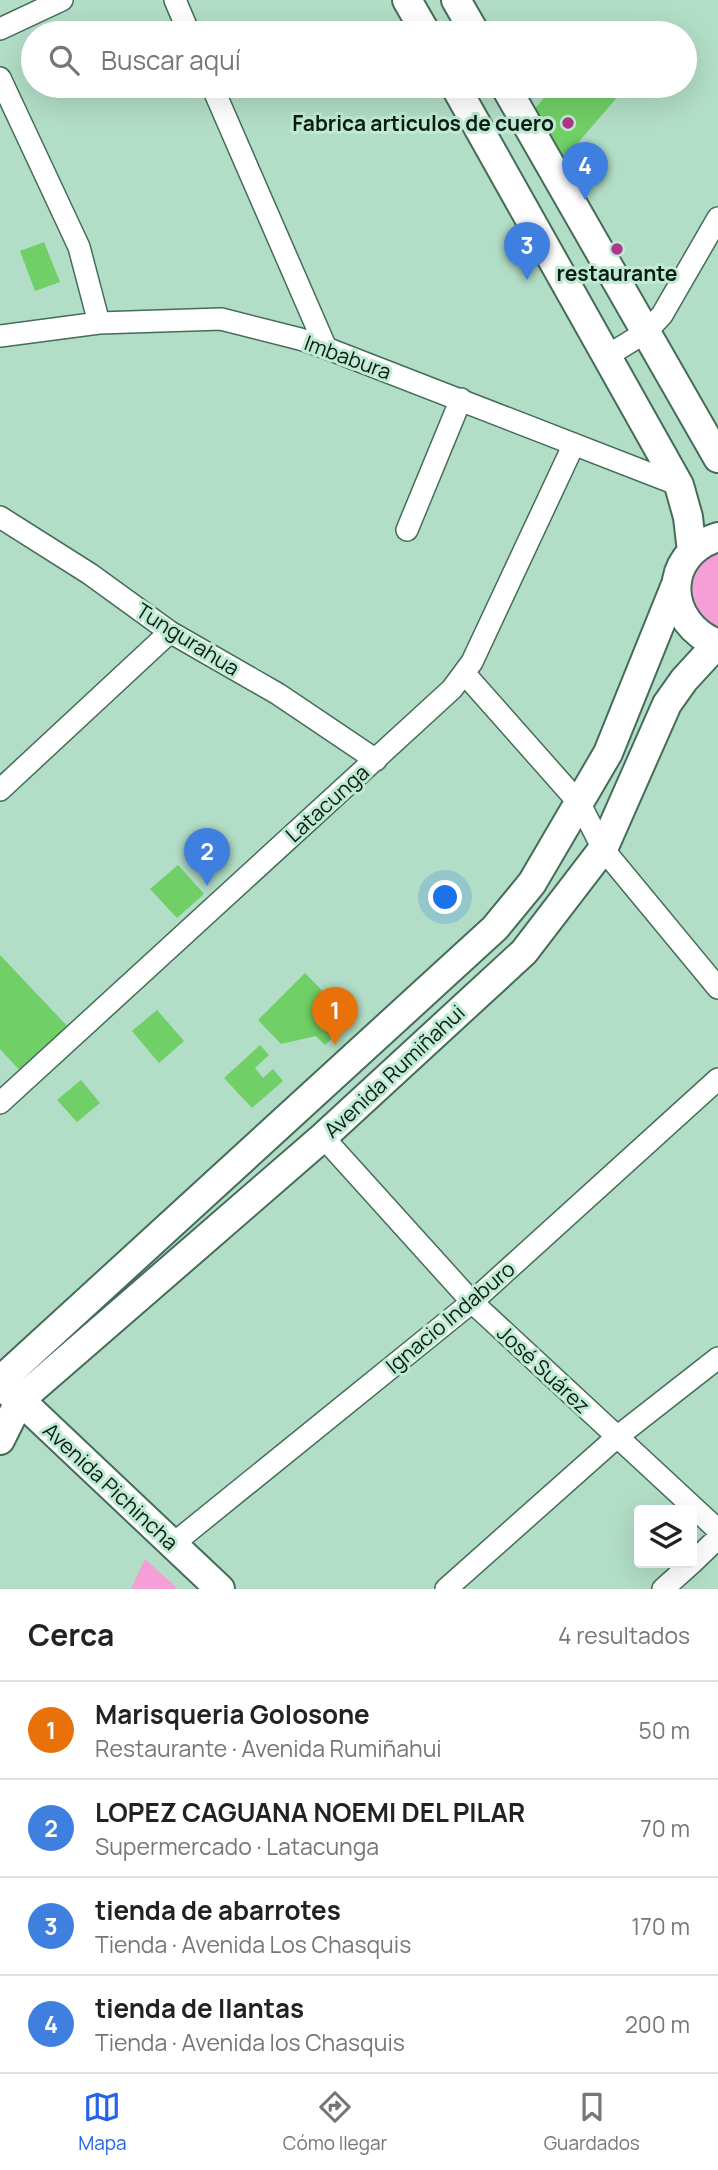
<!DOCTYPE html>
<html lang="es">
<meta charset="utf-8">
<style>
:root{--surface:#fff;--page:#f2f2f2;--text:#222;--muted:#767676;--line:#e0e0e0;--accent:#2563eb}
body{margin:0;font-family:Manrope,sans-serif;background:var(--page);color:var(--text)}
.controls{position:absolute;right:21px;bottom:21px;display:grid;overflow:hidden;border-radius:7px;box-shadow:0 7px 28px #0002}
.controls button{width:63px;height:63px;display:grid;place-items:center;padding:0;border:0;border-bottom:2px solid var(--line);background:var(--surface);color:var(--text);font:35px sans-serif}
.you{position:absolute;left:446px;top:898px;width:24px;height:24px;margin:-18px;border:5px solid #fff;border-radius:50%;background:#1a73e8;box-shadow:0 0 0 10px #1a73e833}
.badge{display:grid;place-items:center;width:46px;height:46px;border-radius:50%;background:var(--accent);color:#fff;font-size:23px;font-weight:700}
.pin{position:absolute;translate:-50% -58px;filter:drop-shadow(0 2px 4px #0008)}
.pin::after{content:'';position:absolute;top:37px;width:24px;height:21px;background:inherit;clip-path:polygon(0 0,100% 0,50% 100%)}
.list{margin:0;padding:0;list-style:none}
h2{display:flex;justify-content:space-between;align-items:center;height:91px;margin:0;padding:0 28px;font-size:30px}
h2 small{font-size:23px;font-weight:400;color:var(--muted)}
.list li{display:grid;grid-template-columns:46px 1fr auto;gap:21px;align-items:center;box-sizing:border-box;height:98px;padding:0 28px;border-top:2px solid var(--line)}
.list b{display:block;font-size:26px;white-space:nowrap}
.list p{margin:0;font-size:23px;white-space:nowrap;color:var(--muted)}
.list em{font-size:23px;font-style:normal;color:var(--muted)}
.icon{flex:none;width:38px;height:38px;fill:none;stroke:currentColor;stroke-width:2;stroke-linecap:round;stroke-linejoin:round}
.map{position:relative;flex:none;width:718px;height:1589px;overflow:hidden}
.search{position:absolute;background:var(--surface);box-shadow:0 7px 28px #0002;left:21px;right:21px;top:21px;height:77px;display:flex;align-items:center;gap:18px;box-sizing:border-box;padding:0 24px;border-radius:38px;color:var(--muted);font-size:26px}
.sheet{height:483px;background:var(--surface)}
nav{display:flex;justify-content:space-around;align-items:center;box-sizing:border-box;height:98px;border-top:2px solid var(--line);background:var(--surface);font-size:19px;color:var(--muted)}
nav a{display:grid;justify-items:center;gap:4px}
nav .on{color:var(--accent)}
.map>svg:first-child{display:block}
</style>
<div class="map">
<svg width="718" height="1589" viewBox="0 0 718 1589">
<rect width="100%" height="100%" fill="#b2ddc6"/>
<path fill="#f69fd6" d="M718 545V636L689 614 685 573Z
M145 1559 178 1589H131Z"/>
<path fill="#70cf66" d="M554 86H610L620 94 564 159 533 111Z
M44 242 60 282 35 291 20 251Z
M178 865 204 894 177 918 150 889Z
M0 955 70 1029 23 1074 0 1049Z
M305 973 351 1020 325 1045 316 1036 281 1044 258 1020Z
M157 1010 184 1041 159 1063 132 1031Z
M260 1045 269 1055 255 1068 263 1078 273 1069 283 1081 252 1108 224 1078Z
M81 1080 100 1103 77 1122 57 1100Z"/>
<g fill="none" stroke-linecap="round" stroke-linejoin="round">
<g stroke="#456c59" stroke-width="24">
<path id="minor" d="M175 0 189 33
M0 29 62 0
M0 78 79 247 99 323
M212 86 326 348
M0 336 99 323 221 319 300 339 326 348 679 485
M607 356 646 332 662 315 718 218
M0 517 90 574 170 632 278 694 376 760
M407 530 461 399
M464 673 580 804 603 849 718 988
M0 790 170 632
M0 1103 452 689 472 662 574 444
M323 1137 472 1302 718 1530
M173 1544 472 1302 718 1079
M692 1563 718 1538
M446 1589 617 1437 718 1358
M663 1589 692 1563"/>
</g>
<g stroke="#456c59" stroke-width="32">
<path id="secondary" d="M407 0 426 33
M456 0 475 33
M455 86 679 485 688 517 692 552
M505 86 718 458
M718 537C661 555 664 623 718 644
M0 1381 495 928 532 883 608 753 677 582
M7 1391 20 1400 220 1589
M0 1440 20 1400 323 1137 524 952 603 849 667 704 684 680 717 644"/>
</g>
<use href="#minor" stroke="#fff" stroke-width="21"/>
<use href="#secondary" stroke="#fff" stroke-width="28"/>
</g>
<g fill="#b0378c" stroke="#bfead3" stroke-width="2.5">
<circle cx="568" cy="123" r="7"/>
<circle cx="617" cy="249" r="7"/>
</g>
<g text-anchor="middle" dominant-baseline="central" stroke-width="6" stroke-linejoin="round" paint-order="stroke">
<g font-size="21" font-weight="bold" fill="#0c1d15" stroke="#bfead3" text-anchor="end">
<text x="554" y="123">Fabrica articulos de cuero</text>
<text x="617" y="273" text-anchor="middle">restaurante</text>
</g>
<g font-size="21" fill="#0c1d15" stroke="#bfead3">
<text transform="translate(348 357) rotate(20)">Imbabura</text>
<text transform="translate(188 639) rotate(32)">Tungurahua</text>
<text transform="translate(327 803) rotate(-42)">Latacunga</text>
<text transform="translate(394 1071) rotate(-43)">Avenida Rumiñahui</text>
<text transform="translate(450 1317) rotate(-40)">Ignacio Indaburo</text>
<text transform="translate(544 1369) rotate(43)">José Suárez</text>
<text transform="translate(111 1486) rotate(43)">Avenida Pichincha</text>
</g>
</g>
</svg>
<div class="controls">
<button><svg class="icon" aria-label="layers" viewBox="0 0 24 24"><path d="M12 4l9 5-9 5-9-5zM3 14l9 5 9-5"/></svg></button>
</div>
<div class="you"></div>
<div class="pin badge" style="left:335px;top:1045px;background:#e8710a">1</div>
<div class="pin badge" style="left:207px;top:886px;background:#3f7fe0">2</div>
<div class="pin badge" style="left:527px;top:280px;background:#3f7fe0">3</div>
<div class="pin badge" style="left:585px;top:200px;background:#3f7fe0">4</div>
<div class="search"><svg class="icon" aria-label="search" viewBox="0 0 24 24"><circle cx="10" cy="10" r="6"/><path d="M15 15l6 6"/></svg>Buscar aquí</div>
</div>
<section class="sheet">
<h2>Cerca<small>4 resultados</small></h2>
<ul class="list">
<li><span class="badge" style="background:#e8710a">1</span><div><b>Marisqueria Golosone</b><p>Restaurante · Avenida Rumiñahui</p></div><em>50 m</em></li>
<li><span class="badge" style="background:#3f7fe0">2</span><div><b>LOPEZ CAGUANA NOEMI DEL PILAR</b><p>Supermercado · Latacunga</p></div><em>70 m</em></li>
<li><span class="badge" style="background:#3f7fe0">3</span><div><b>tienda de abarrotes</b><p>Tienda · Avenida Los Chasquis</p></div><em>170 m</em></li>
<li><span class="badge" style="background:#3f7fe0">4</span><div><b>tienda de llantas</b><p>Tienda · Avenida los Chasquis</p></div><em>200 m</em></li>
</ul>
</section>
<nav>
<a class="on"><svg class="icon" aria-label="map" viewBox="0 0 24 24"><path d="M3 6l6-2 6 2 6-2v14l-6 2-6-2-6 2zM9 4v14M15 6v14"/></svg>Mapa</a>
<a><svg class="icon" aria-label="directions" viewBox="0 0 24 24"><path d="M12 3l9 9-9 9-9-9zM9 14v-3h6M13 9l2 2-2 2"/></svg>Cómo llegar</a>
<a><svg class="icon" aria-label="saved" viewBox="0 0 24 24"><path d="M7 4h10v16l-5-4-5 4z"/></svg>Guardados</a>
</nav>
